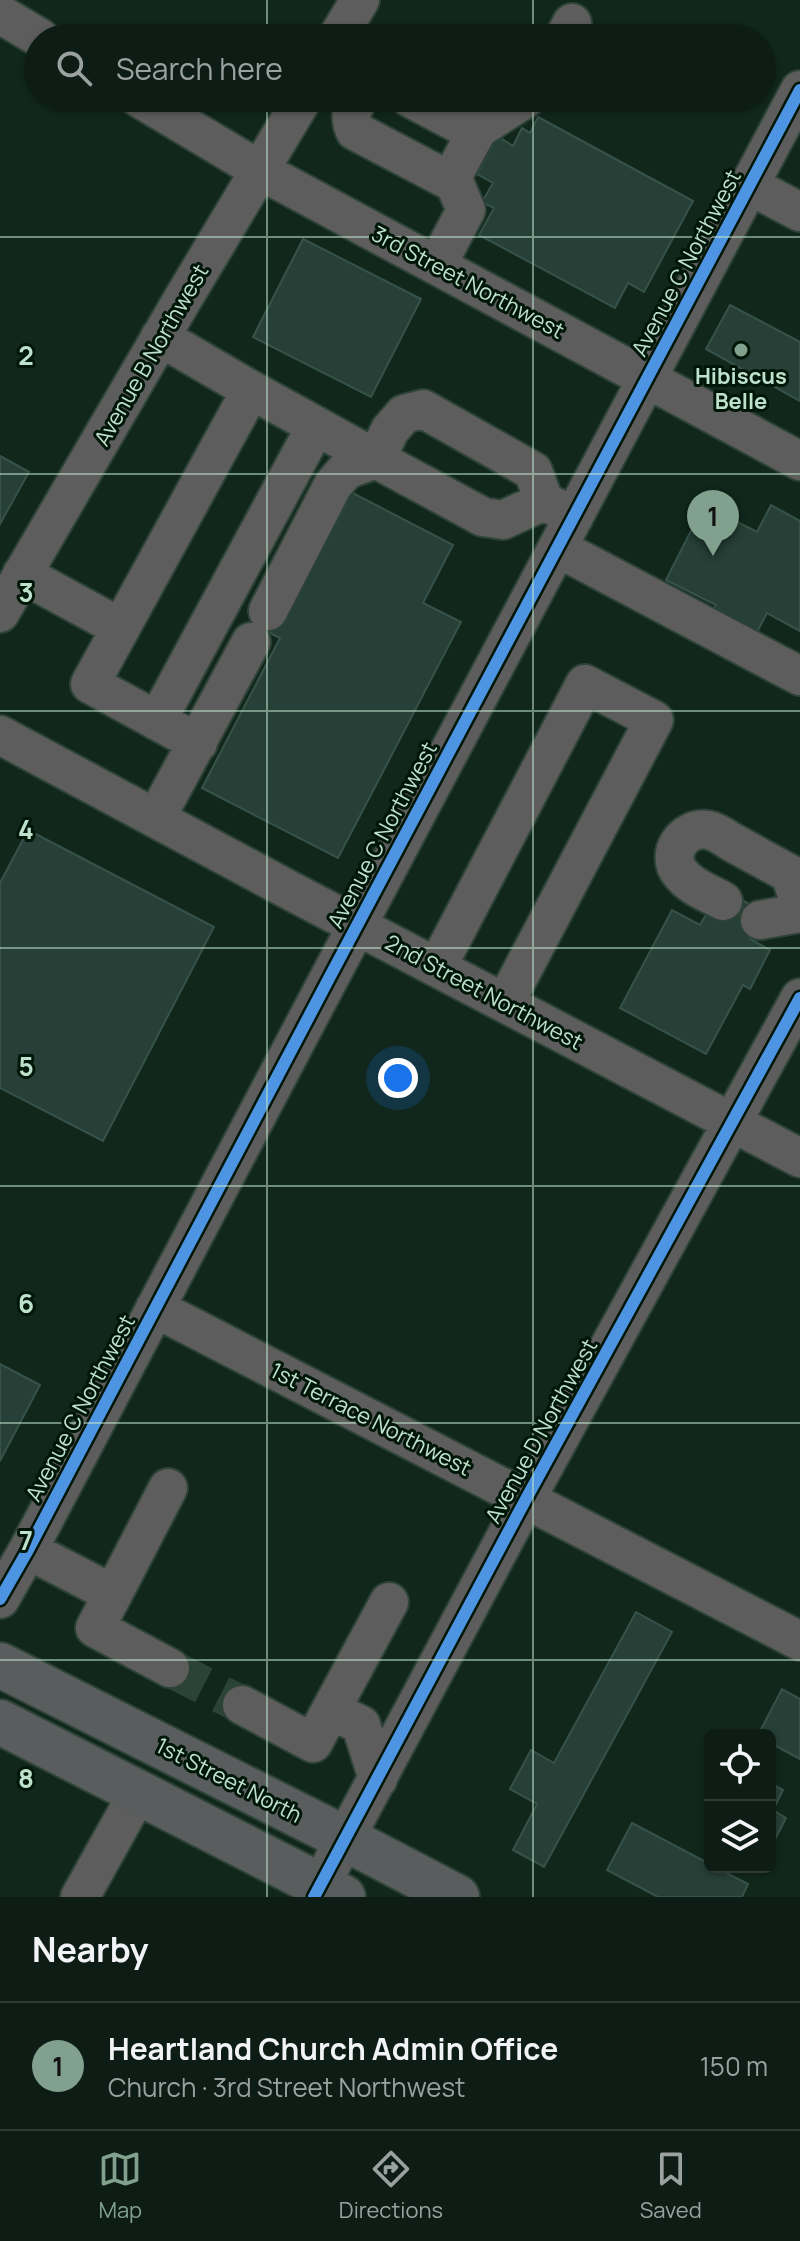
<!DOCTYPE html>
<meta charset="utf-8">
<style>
:root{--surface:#0d1d15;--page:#1b2a22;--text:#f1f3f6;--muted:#9aa2a0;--line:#2d3b34;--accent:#81a08e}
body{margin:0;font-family:Manrope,sans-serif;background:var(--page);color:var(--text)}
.controls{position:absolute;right:24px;bottom:24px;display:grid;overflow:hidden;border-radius:12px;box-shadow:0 2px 6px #0004}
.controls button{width:72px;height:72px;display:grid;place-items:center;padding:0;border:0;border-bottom:2px solid var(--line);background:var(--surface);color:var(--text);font:40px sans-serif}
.you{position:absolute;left:398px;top:1078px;width:28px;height:28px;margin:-20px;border:6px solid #fff;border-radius:50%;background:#1a73e8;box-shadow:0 0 0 12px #1a73e833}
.badge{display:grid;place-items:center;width:52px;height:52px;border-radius:50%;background:var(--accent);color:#111;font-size:26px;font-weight:700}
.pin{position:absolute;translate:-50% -66px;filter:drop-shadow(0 2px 4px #0008)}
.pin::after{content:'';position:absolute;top:42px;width:28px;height:24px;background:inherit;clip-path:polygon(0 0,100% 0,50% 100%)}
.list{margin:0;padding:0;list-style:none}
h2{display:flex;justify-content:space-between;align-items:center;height:104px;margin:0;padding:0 32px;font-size:34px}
h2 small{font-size:26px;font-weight:400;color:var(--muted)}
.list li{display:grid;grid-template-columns:52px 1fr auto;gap:24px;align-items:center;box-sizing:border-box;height:128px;padding:0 32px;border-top:2px solid var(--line)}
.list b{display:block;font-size:30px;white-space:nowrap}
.list p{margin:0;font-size:26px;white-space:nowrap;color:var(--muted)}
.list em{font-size:26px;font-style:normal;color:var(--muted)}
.icon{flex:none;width:44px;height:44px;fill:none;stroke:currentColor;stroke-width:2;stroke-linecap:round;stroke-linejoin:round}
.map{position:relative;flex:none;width:800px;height:1897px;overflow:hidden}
.search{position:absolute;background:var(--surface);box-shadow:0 2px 6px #0004;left:24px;right:24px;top:24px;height:88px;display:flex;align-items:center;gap:20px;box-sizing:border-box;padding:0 28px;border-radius:44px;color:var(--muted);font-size:30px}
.sheet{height:232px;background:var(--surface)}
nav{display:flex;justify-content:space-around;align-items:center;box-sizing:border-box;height:112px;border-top:2px solid var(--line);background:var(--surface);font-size:22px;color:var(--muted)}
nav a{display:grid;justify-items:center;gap:4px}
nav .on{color:var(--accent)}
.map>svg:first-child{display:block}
</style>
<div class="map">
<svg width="800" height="1897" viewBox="0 0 800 1897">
<rect width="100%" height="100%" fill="#11271c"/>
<path fill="#263f37" stroke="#36524a" stroke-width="2" d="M538 117 693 201 644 292 628 283 615 308 479 235 494 208 482 202 493 183 477 174 497 136 513 146 522 128 530 133Z
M303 239 421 299 371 397 253 337Z
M730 305 800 342V401L706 349Z
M0 456 29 472 0 524Z
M343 488 453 545 423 603 461 622 338 858 202 788 280 638 268 632Z
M704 505 757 532 771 505 800 521V631L767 613 754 638 711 615 716 605 666 580Z
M28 830 214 927 103 1141 0 1088V883Z
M727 892 764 912 750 939 770 950 750 989 743 985 706 1054 620 1008 672 910 700 925 707 913Z
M0 1364 40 1385 0 1461Z
M636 1612 672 1632 544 1867 513 1850 537 1804 510 1789 531 1750 554 1763Z
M782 1689 800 1699V1759L770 1743V1735H758Z
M770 1783 783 1790 773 1810 786 1818 775 1839 770 1836Z
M632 1823 710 1864V1867H715L748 1884 742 1897H658L607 1870Z"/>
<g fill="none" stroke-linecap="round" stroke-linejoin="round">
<path stroke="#2b4336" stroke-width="38" stroke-dasharray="38 19" stroke-linecap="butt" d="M170 1668 242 1705"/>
<g stroke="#2e4338" stroke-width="42">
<path id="minor" d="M0 14 40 38
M337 38 360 0
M564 38 572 23
M139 98 261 171 800 461
M359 98C351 111 349 117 355 131L454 183
M410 98 476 133
M749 185 800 212
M437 265 466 210 452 177 478 129 526 98
M160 337 251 390 376 459
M544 501 503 520 483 517 376 459 390 430 404 414 423 409 533 471 544 501 574 517
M558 548 800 676
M22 574 121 628
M268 611 333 485 346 470 376 459
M0 613 181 302 303 98
M157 721 316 426
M0 735 291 891 800 1158
M198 743 90 684 251 390
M156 818 251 642
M723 901C709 893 691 887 681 874 664 855 683 826 708 830 715 831 724 837 730 841 750 852 770 863 790 874L800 904
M760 920 800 913
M437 967 585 684 654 720 505 1003
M155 1308 800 1641
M28 1550 113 1594 168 1488
M113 1594 95 1628 170 1668
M0 1599 28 1550C217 1190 407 830 598 471 666 344 732 216 800 90
M242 1705 313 1743 389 1602
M331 1710 361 1725 378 1779
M80 1897 138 1793
M314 1897 526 1499 800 998"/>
</g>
<g stroke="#2e4338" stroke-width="48">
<path id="major" d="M0 1665 346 1839 457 1897
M0 1722 343 1897"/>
</g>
<use href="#minor" stroke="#5e5d5d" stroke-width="38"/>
<use href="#major" stroke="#595d5d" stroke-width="44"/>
<g stroke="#001608" stroke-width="17">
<path id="cycleway" d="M0 1599 28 1550C217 1190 407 830 598 471 666 344 732 216 800 90
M314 1897 526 1499 800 998"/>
</g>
<use href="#cycleway" stroke="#4d94e3" stroke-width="12"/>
</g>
<path fill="none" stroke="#bee1cc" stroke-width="2" stroke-opacity="0.55" d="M267 0V38M533 0V38M267 98V1897M533 98V1897M0 237H800M0 474H800M0 711H800M0 948H800M0 1186H800M0 1423H800M0 1660H800"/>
<circle fill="#81a08e" stroke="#001608" stroke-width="3" cx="741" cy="350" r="8"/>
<g text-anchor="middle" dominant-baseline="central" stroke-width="6" stroke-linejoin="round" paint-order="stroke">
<g font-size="22" fill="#bee1cc" stroke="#001608">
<text transform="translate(686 263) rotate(-62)">Avenue C Northwest</text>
<text transform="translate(468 282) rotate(28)">3rd Street Northwest</text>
<text transform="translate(151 355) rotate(-60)">Avenue B Northwest</text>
<text transform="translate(382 835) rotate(-62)">Avenue C Northwest</text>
<text transform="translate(484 992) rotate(28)">2nd Street Northwest</text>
<text transform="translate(80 1408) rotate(-62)">Avenue C Northwest</text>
<text transform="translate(371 1419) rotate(27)">1st Terrace Northwest</text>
<text transform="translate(541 1431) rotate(-61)">Avenue D Northwest</text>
<text transform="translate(229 1780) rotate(27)">1st Street North</text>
</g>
<g font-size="22" font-weight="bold" fill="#bee1cc" stroke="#001608">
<text x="741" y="376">Hibiscus<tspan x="741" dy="25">Belle</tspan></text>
</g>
</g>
<g font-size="26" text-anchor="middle" font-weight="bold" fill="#bee1cc" stroke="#001608" stroke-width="6" stroke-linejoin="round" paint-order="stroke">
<text x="26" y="365">2</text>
<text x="26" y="602">3</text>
<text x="26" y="839">4</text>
<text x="26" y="1076">5</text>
<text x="26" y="1313">6</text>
<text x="26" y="1550">7</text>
<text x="26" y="1788">8</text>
</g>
</svg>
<div class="controls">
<button><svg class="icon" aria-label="locate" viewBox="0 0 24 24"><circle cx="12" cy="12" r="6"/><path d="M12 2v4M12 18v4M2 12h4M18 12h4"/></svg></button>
<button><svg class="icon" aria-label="layers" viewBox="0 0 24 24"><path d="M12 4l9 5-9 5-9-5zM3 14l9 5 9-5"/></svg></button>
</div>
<div class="you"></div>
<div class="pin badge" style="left:713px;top:556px">1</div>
<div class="search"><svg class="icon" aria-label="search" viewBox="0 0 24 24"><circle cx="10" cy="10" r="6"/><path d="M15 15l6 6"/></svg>Search here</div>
</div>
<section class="sheet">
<h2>Nearby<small></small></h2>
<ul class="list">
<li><span class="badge">1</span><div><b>Heartland Church Admin Office</b><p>Church · 3rd Street Northwest</p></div><em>150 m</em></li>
</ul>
</section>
<nav>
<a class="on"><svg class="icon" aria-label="map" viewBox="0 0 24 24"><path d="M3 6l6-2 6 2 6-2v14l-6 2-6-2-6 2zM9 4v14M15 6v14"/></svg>Map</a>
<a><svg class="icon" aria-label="directions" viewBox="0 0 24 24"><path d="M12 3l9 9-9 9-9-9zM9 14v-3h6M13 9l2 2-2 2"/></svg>Directions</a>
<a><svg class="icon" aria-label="saved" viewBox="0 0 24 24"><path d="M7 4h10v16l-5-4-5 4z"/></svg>Saved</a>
</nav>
